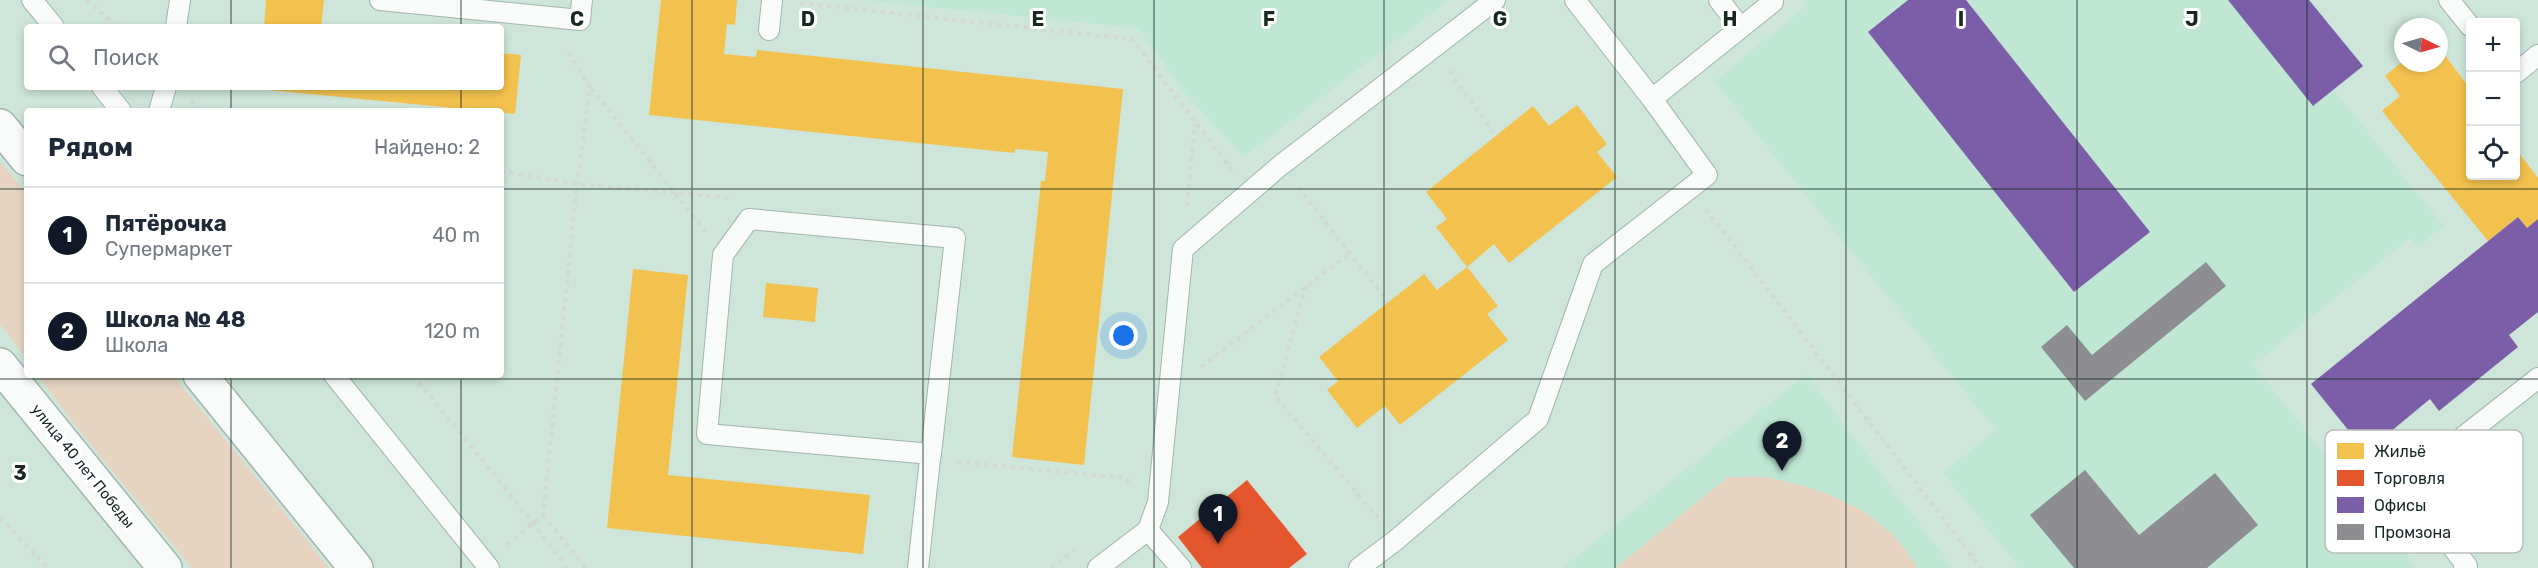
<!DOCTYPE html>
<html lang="ru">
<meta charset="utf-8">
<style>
:root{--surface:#fff;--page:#f6f6f7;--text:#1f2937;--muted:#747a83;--line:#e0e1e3;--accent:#111827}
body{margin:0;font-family:Rubik,sans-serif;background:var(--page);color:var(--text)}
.controls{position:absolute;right:18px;top:18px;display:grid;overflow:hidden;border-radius:6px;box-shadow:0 3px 9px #0003}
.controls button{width:54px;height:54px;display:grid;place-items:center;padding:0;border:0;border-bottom:2px solid var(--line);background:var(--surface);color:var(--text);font:30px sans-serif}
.compass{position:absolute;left:2394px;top:18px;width:54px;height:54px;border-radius:50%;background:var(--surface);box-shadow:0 3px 9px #0003;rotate:95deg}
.you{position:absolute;left:1124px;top:336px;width:21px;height:21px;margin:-15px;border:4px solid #fff;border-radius:50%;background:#1a73e8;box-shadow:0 0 0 9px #1a73e833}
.badge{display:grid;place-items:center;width:39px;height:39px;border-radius:50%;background:var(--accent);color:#fff;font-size:20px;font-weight:700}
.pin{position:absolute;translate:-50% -50px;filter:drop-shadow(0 2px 3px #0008)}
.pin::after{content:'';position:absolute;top:32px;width:21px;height:18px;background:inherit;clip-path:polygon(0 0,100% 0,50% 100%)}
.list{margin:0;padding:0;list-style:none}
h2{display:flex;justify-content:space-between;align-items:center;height:78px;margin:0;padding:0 24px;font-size:26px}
h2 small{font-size:20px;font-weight:400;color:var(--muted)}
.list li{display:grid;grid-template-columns:39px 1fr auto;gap:18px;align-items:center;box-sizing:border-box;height:96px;padding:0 24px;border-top:2px solid var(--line)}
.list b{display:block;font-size:22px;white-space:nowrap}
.list p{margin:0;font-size:20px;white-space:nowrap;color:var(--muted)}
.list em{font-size:20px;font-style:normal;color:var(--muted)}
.icon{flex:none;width:33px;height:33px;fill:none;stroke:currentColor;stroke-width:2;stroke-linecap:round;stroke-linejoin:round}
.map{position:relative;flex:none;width:2538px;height:568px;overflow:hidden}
.search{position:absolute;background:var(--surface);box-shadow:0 3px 9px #0003;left:24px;top:24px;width:480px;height:66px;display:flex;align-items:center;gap:15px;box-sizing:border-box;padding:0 21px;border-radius:6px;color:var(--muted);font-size:22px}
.panel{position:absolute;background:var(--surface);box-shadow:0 3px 9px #0003;left:24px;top:108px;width:480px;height:270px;border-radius:6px}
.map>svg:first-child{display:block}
</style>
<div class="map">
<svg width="2538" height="568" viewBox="0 0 2538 568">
<rect width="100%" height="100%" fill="#cee6da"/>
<path fill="#bfe7d4" d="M861 0H1449L1244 157 1187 95 1138 28Z
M1803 0H2228L2313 106 2334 90 2444 226 2418 247 2410 238 2253 365 2416 568H2019L1943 473 1995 430 1714 81 1807 6Z
M1806 374 1953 568H1562Z"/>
<path fill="#e6d4c1" d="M0 161 27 194V360L0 324Z
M38 375H173L329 568H192L75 425Z
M1728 477C1741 477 1756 476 1769 478 1827 488 1889 514 1917 568H1615Z"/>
<path fill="#f2c14e" d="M266 0H324L321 27H264Z
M661 0H737L735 25 727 24 724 54 756 57 757 50 1123 89 1084 465 1012 457 1041 181H1045L1048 152 1015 149V153L649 115Z
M2439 47 2470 89V176H2516V149L2538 178V219L2527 228 2518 217 2488 241 2382 111 2400 96 2385 76 2403 61 2439 63Z
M501 53 521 55 515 114 258 89V87H501Z
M1577 105 1607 144 1597 152 1617 177 1509 263 1494 244 1467 267 1436 227 1447 219 1426 192 1533 106 1549 126Z
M1467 267 1498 306 1487 314 1508 340 1400 425 1385 406 1357 428 1327 390 1338 381 1319 357 1424 274 1437 290Z
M633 269 688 275 668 475 870 495 863 554 607 528Z
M766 283 818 288 815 322 763 317Z"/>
<path fill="#e4572e" d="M1247 480 1307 554 1289 568H1202L1178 537Z"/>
<path fill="#7b5ea7" d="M1908 0H1966L2150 232 2074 292 1868 32Z
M2228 0H2309L2363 66 2313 106Z
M2518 217 2527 228 2538 219V312L2509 335 2518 347 2439 411 2430 399 2366 452 2311 384Z"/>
<path fill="#8d8d92" d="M2206 262 2226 286 2085 401 2041 347 2067 325 2092 355Z
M2085 470 2139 535 2215 473 2258 525 2207 568H2074L2030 515Z"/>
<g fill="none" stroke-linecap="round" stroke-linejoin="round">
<g stroke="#a2b5ac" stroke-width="22">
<path id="service" d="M32 0 54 27
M380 0 580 20 582 0
M1719 0 1740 27
M2449 0 2470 26
M176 27 180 0
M769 30 772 0
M2516 73 2538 55
M102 87 121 111
M1652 99 1773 2
M159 111 166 87
M334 375 489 568
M1148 530 1181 568
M918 568 930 459 931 454 955 238 749 219 723 255 707 434 931 454
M1098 568 1148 530 1158 502 1183 249 1281 165 1495 0
M1359 568 1396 540 1538 419 1593 264 1707 175 1652 99 1575 0
M2464 568 2467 566 2403 484 2538 378"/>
</g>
<g stroke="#a2b5ac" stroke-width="36">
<path id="tertiary" d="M0 126 27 159
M0 365 165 568
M200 375 356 568"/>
</g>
<path stroke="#d1d8d5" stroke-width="4" stroke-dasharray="4.5 4.5" stroke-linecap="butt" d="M86 0 118 27
M800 3 1132 39 1232 170
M1449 71 1496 136
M591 88 706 232
M191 100 199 111
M501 171 577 184 732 198
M1298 187 1388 302
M1187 206 1195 124
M1706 209 1981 568
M1306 286 1275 396 1379 519
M1201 367 1350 253
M413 375 534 524 567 568
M957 462 1127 478 1130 486
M543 515 586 568
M0 518 48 568
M507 545 543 515 577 184 590 87 566 48
M1051 568 1075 549"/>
<use href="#service" stroke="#f8fbf9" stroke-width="20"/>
<use href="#tertiary" stroke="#f8fbf9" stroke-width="33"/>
</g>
<path fill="none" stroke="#182921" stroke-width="1.5" stroke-opacity="0.55" d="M231 0V27M461 0V27M692 0V568M923 0V568M1154 0V568M1384 0V568M1615 0V568M1846 0V568M2077 0V568M2307 0V568M231 87V111M461 87V111M0 189H27M501 189H2538M231 375V568M461 375V568M0 379H2538"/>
<g text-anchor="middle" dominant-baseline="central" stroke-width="6" stroke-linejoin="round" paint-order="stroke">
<g font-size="15" fill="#182921" stroke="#fff">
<text transform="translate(83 466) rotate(51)">улица 40 лет Победы</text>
</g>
</g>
<rect x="2325" y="430" width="198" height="123" rx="9" fill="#fff" stroke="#babfbc" stroke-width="1.5"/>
<rect x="2337" y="443" width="27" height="16" fill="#f2c14e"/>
<rect x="2337" y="470" width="27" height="16" fill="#e4572e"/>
<rect x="2337" y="497" width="27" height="16" fill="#7b5ea7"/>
<rect x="2337" y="524" width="27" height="16" fill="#8d8d92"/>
<g font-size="16" fill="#182921">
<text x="2374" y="457">Жильё</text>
<text x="2374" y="484">Торговля</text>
<text x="2374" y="511">Офисы</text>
<text x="2374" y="538">Промзона</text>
</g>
<g font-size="20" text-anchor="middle" font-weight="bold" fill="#182921" stroke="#fff" stroke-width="6" stroke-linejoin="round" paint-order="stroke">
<text x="577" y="26">C</text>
<text x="808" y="26">D</text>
<text x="1038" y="26">E</text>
<text x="1269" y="26">F</text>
<text x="1500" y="26">G</text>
<text x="1730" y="26">H</text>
<text x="1961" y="26">I</text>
<text x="2192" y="26">J</text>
<text x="20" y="480">3</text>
</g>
</svg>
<div class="controls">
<button>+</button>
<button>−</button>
<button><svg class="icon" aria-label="locate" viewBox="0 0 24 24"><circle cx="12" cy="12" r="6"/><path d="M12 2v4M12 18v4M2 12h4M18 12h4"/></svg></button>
</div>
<svg class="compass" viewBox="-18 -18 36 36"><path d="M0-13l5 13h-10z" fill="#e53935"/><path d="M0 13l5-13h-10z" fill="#747a83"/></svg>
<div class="you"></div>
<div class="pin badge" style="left:1218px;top:544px">1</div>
<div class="pin badge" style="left:1782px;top:471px">2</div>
<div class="search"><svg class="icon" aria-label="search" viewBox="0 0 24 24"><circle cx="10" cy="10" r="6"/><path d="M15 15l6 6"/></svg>Поиск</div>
<section class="panel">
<h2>Рядом<small>Найдено: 2</small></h2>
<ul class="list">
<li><span class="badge">1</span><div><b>Пятёрочка</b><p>Супермаркет</p></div><em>40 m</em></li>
<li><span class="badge">2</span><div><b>Школа № 48</b><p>Школа</p></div><em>120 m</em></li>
</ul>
</section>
</div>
